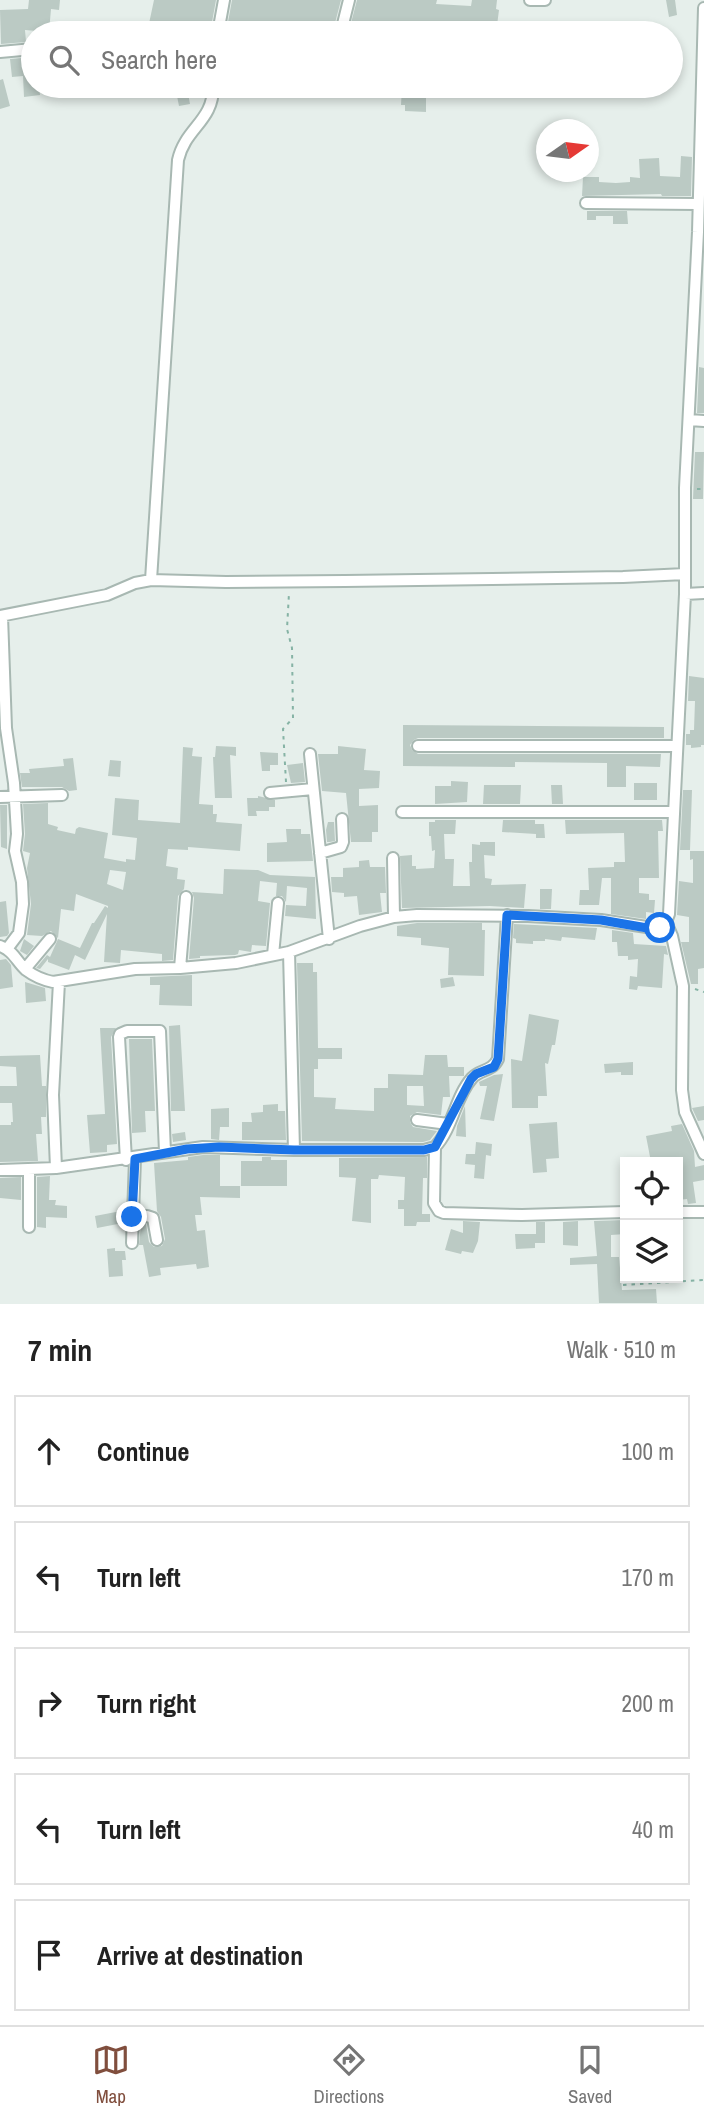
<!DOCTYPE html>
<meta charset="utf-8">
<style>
:root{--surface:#fff;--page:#f6f6f6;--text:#222;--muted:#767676;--line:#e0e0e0;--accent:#804e3d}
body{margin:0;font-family:"Archivo Narrow",sans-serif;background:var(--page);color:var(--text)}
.controls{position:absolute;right:21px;bottom:21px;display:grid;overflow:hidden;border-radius:0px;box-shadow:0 4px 10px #0003}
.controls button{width:63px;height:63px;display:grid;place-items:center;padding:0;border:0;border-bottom:2px solid var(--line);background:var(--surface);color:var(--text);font:35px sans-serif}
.compass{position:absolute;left:536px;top:119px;width:63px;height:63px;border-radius:50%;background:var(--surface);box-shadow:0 4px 10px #0003;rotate:76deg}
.stop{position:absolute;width:21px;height:21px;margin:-16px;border:5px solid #1a73e8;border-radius:50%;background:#fff}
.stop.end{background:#1a73e8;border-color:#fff;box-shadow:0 2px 7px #0008}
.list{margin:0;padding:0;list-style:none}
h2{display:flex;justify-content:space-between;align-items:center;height:91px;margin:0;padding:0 28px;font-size:30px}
h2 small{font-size:23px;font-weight:400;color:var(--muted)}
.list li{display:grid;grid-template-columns:46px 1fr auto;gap:21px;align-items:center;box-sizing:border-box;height:112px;margin:0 14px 14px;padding:0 14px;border:2px solid var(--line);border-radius:0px}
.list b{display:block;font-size:26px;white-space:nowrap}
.list em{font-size:23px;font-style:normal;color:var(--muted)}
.icon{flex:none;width:38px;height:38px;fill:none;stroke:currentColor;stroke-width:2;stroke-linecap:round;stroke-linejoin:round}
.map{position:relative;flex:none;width:704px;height:1304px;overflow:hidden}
.search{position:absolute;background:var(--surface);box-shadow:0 4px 10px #0003;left:21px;right:21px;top:21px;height:77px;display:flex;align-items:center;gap:18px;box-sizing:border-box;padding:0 24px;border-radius:38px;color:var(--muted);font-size:26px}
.sheet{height:721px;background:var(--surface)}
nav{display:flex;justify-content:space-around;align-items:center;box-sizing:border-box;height:98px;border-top:2px solid var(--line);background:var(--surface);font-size:19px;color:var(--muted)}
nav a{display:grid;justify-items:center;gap:4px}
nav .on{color:var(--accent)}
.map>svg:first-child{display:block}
</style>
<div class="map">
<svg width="704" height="1304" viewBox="0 0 704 1304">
<rect width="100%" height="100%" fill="#e6efeb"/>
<path fill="#bbcac4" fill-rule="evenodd" d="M29 0H60L59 10 51 9 49 32 25 30 26 42 1 44 0 10 28 9Z
M154 0H216L210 33H147Z
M232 0H341L335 23 339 31 296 21 293 33H282V30L266 28 265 33H226Z
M357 0H437L436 4 471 6 472 0H497L496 9 499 10 496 33H445L417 24 416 31 400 29 399 33H382L383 23 367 21 365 33H340L350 27Z
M666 0H675L677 15 669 17Z
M33 57V86H39L40 95 24 97 23 76 12 77 10 59Z
M3 79 10 106 0 109V80Z
M175 86H202L203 89 188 93 190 104 179 106Z
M402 86H434L433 97H426V112L405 111V105H401Z
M681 156 692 157 691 196H662L661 194 582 196 583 177H599V182L616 183 630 182V177L640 178 639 159 659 158 660 176 680 177Z
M587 211H627L628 224H613V216H596V220H587Z
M699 367 704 368V413H697Z
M695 452H704L703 499H693Z
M689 676 704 678V745H701V747L691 748V745H686V734H690V730H694L695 701H688Z
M403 725 664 727V738H418L414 740 410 745 412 750 418 754H661L660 767 626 766V787H607V763L515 762V767L403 766Z
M216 746 236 747V756L230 755 232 798H215L213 757H215Z
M338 746 366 749 364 770 380 771 379 788 359 789V806L378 805V832H372V842H351L346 793 322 791 318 754H338Z
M183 747 193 748 192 756 202 757 199 804 213 805V814H217L216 822 242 824 240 851 188 847V850L168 849 166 866 178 868 177 879 185 880 184 889 178 896 173 960 162 961V954L121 950 120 963 104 962 107 914 85 960 75 955 69 970 48 962V959L40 969 36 968 47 955 50 957 58 939 80 948 92 923H94L105 906 108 908V906L76 894 74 911 61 909 58 938 51 931 42 936 27 935 31 904 27 868 30 853 23 851 25 834 23 804 48 803V824L58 827 57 830 75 834 76 829 79 827 108 833 104 858 126 862V859L135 860 137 838 112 835 115 798 139 800 138 820 180 823ZM110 870 126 872 123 890 107 884Z
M260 752 278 753V765H270V771H262Z
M73 758 77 790 69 791 62 787H22L20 773H30L29 769 64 766 63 759Z
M110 760 121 761 120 777 108 776Z
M303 763 305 782 291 783 287 765Z
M451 781 468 782 467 802 435 804V786H451Z
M634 783H657V800H634Z
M484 785H521L520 804H483Z
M551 785H562L563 804H552Z
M683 790H692L690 850H680Z
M258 796 275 800V807H269V811H256L257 816H248L247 798H258Z
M0 805H7V849L1 847Z
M435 820H456L455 834H444L445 859H454L453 886H470L469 862H472V844L480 845V842H495V856L484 855 485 878 492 879 491 885 526 884 524 908 490 906 402 908 400 856 412 855V866H416V869L434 868 435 850 432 851 431 836H429V822H435Z
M503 820H535V824H544L545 838H536V834L502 832Z
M565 820H662L663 831H658L659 878H639V893L649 894V900H655L654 913 646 912V919L611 914V878H602L599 905H579L580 890H589L588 868 614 867V862H625L624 833 566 834Z
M328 822H334L335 841 330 842H327L326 830Z
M286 829H301V834H310L313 861 267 862V843L287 842Z
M690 851H704V968L698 969V984H691L681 942H689V917L677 915 679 881 693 883V859L690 860Z
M369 860 370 867H385L386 893H380L382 912 359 915 357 896 344 897V893L332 892 331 877H343V868L359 867V861Z
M224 869 258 870 270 875 315 877 316 919 285 916 286 905 306 906 307 888 287 886 286 902 282 896H276L277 883 260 881 258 901 270 903 266 946 252 945 251 952 239 950 238 954 235 955 200 956V958L189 959 194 898 192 892 223 894Z
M540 889H552L551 909H540Z
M6 901 9 933 7 936 0 937V902Z
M417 923H482V930H485L484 976 448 975 449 948 421 945V938L397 936V926Z
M514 924 597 928 595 940 562 937 561 941 545 939V941H533V944L516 943V939L513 938Z
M612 930 633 933 634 944 666 946 668 955 664 954 662 988 638 986 637 990 629 989 630 976 637 977 638 959 628 960V956H618L617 942H612Z
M24 939 34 946 27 955 20 951Z
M6 959 11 965 13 987 0 989V960Z
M297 963H313V972H317L318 1048H342V1059H318V1069H314V1097L336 1098 335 1109 374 1111V1088H388V1074L423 1075 425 1055H447L448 1067H464V1076H449L450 1097H443L441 1115 417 1112 410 1116V1122L413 1127 437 1131 430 1140 423 1142 302 1141ZM407 1086H423L424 1106 407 1105Z
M192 975V1006L159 1005 160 985H150V977Z
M453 977 455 986 441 988 440 979Z
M25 982 45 988 46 1001 26 1003Z
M529 1014 559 1020 555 1045H552L548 1064 545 1063 547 1096H538V1108H512L511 1059 522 1061Z
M180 1025 185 1111H171L169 1026Z
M100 1028H116L111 1037 117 1144 107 1145V1152L90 1153 87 1115 105 1114Z
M129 1039H152L155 1111H145L146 1132 132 1133Z
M40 1055 42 1086H46V1117H41L42 1134H36L38 1161 0 1162V1125H11V1122H13L12 1103H0V1086H17L16 1067 0 1066V1056Z
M633 1062V1075H621V1072L605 1073 604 1064Z
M503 1074 494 1121 480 1119 487 1086H480L479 1082 494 1075Z
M278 1104V1111H285L286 1140H242V1122H252L251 1113 263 1112V1105Z
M465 1106 466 1137 456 1136 457 1126Z
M704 1106V1120L698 1121 692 1108Z
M229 1108V1127H220L219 1140 211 1139V1109Z
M557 1122 559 1158 546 1159 547 1172 533 1173 529 1124Z
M682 1124 694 1151 695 1167 704 1165V1180L693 1182 696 1203 688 1204 687 1199 678 1200V1162H651L646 1136 672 1131 671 1126Z
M185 1132 186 1140 173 1142 172 1134Z
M476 1142 492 1144 491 1156 486 1155 484 1179 474 1178 475 1165 465 1164 466 1154H475Z
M203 1155H220V1186H240V1198L200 1197 202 1215H195L197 1231 205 1230 209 1267 197 1269 196 1264 160 1268 161 1275 149 1277 143 1245H139L141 1224H146L149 1242 154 1247 162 1246 165 1239 161 1217 157 1211 154 1163 188 1160V1157Z
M262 1157H271V1160H287V1186H241V1161H262Z
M427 1157V1178H423L422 1214H430V1222H417L416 1226H404V1209H398V1200H404L405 1177 379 1175 378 1179H371V1223L352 1221 356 1178 339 1177V1158Z
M50 1176 49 1200H56L55 1205 67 1206V1218L46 1217V1228L37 1227V1177Z
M21 1177V1200L0 1198V1178Z
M121 1211 123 1223 97 1228 95 1216Z
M625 1220V1234L611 1235V1257H619L622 1290 656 1289 657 1303H599L597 1264 570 1265V1258L597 1256 594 1221Z
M463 1221 480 1222 478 1241 473 1253 462 1251 461 1254 445 1250 451 1229 463 1233Z
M578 1221V1246L563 1245V1222Z
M536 1222H545V1243H535V1248L516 1249 515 1234H536Z
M115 1248V1251H125L126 1260H122L123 1276 109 1277 107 1249Z"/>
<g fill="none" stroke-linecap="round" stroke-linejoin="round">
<g stroke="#a8b8b2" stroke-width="14">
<path id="minor" d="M530 0H545
M343 24 349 0
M218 33 224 0
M0 52 33 49
M586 203 697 204
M689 420 704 421
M151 580 178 160C185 128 214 121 213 86
M685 594 704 593
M0 616 107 595 135 583 151 580 226 582 345 581 623 577 685 574
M2 616 6 728 14 783 17 834 15 851 22 882 23 904 19 933 7 949
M418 746H677
M310 754 329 939
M270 793 313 789
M0 797 62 795
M402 812H673
M320 853 341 847 343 842 342 819
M393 858 394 917
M666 922 672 936 683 986 682 1090 685 1112 704 1154
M0 946C14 951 16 961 26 970 34 976 43 980 53 982L135 969 180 968 236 963 289 952 360 926 394 917 417 915 528 916 601 920 653 928C663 927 666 923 669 914L685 594V488L698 232 704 8
M289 952 294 1150
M273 955 278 903
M180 968 186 897
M25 969 50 939
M417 1120 448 1124
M435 1147 434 1203 439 1211 444 1213 522 1215 625 1212
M126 1160 119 1037 120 1034 127 1031H160L165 1152
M56 1168 53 1095 59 982
M0 1170 56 1168 203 1147 294 1150H424L435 1147C453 1128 455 1097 472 1078 480 1069 492 1072 498 1059L507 915
M29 1170V1227
M678 1212H704
M132 1217 147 1216 153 1218 157 1240
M132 1243 135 1159"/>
</g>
<path stroke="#86b3a5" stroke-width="2" stroke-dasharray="3.5 5" stroke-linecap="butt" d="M697 489H704
M286 782 283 729 293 718 292 648 287 629 289 593
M695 989 704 992
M623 1285 704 1280"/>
<use href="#minor" stroke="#fff" stroke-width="10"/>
</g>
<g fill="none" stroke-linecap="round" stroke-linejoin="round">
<path stroke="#1a73e8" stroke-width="9" d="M132 1217 135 1159 187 1149 219 1147 294 1150H424L435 1147 471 1079 476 1074 494 1067 498 1059 507 915 601 920 653 929 660 928"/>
</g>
</svg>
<div class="controls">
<button><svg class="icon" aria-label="locate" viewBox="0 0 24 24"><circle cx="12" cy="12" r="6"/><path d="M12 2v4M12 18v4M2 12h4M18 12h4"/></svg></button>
<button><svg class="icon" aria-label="layers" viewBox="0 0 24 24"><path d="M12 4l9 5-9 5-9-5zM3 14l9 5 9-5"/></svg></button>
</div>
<svg class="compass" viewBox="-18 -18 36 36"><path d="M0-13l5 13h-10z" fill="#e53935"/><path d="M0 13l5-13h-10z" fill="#767676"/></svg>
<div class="stop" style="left:660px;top:928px"></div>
<div class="stop end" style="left:132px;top:1217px"></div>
<div class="search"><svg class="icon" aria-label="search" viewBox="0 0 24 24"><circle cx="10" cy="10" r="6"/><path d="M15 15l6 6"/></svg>Search here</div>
</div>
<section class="sheet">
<h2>7 min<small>Walk · 510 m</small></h2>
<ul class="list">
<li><svg class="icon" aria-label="ahead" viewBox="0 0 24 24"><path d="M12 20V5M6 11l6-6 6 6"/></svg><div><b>Continue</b></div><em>100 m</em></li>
<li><svg class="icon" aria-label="left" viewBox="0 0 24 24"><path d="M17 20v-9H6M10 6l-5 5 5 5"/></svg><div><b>Turn left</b></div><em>170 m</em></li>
<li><svg class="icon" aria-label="right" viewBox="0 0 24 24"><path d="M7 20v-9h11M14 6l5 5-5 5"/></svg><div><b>Turn right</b></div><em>200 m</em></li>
<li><svg class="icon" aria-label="left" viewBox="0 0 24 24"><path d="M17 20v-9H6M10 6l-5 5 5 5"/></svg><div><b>Turn left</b></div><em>40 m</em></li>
<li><svg class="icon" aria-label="arrive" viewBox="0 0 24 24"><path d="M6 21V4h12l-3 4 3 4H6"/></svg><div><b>Arrive at destination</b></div></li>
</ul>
</section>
<nav>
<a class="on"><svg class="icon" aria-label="map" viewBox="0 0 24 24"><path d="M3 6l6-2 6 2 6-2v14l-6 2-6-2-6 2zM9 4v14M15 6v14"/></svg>Map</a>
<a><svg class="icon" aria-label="directions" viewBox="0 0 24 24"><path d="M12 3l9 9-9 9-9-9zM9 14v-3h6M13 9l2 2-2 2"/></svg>Directions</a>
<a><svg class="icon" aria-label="saved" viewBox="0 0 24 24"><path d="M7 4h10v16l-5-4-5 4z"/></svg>Saved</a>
</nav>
